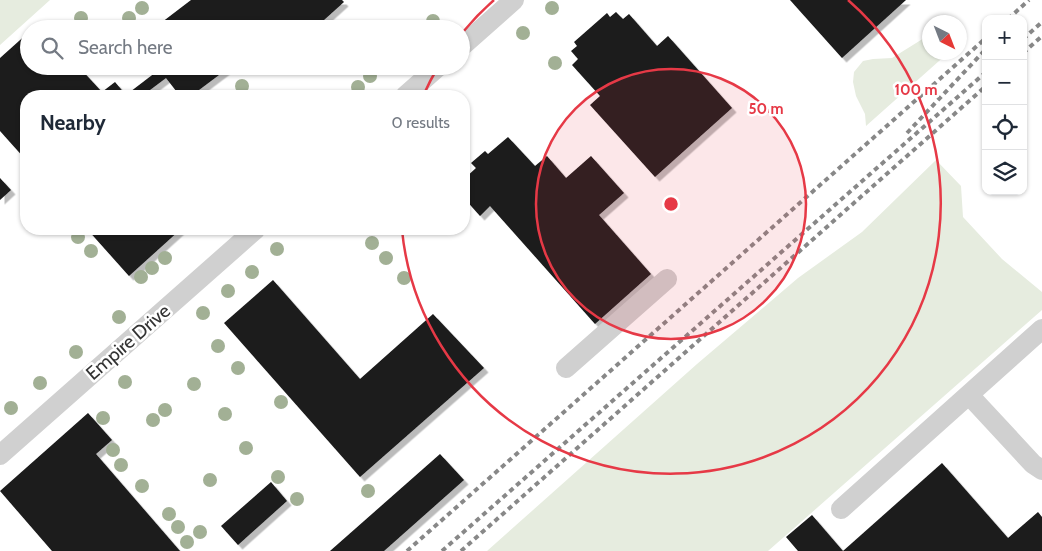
<!DOCTYPE html>
<meta charset="utf-8">
<style>
:root{--surface:#fff;--page:#f2f2f3;--text:#1f2937;--muted:#747a83;--line:#e0e1e3}
body{margin:0;font-family:Cabin,sans-serif;background:var(--page);color:var(--text)}
.controls{position:absolute;right:15px;top:15px;display:grid;overflow:hidden;border-radius:10px;box-shadow:0 1px 4px #0004}
.controls button{width:45px;height:45px;display:grid;place-items:center;padding:0;border:0;border-bottom:1px solid var(--line);background:var(--surface);color:var(--text);font:25px sans-serif}
.compass{position:absolute;left:922px;top:15px;width:45px;height:45px;border-radius:50%;background:var(--surface);box-shadow:0 1px 4px #0004;rotate:138deg}
.list{margin:0;padding:0;list-style:none}
h2{display:flex;justify-content:space-between;align-items:center;height:65px;margin:0;padding:0 20px;font-size:21px}
h2 small{font-size:16px;font-weight:400;color:var(--muted)}
.icon{flex:none;width:28px;height:28px;fill:none;stroke:currentColor;stroke-width:2;stroke-linecap:round;stroke-linejoin:round}
.map{position:relative;flex:none;width:1042px;height:551px;overflow:hidden}
.search{position:absolute;background:var(--surface);box-shadow:0 1px 4px #0004;left:20px;top:20px;width:450px;height:55px;display:flex;align-items:center;gap:12px;box-sizing:border-box;padding:0 18px;border-radius:28px;color:var(--muted);font-size:19px}
.panel{position:absolute;background:var(--surface);box-shadow:0 1px 4px #0004;left:20px;top:90px;width:450px;height:145px;border-radius:20px}
.map>svg:first-child{display:block}
</style>
<div class="map">
<svg width="1042" height="551" viewBox="0 0 1042 551">
<defs>
<filter id="shadow"><feDropShadow dx="4.5" dy="4.5" stdDeviation="0" flood-color="#0004"/></filter>
</defs>
<rect width="100%" height="100%" fill="#fff"/>
<path fill="#e6ecdf" d="M0 0H50L0 45Z
M929 35 930 52 948 53 866 126 865 114 856 96 853 82 854 72 863 61 873 59 892 58Z
M936 160 961 186 963 217 1002 259 1042 292V310L768 551H487L697 364 798 278 862 232Z"/>
<path fill="#1a1a1a" filter="url(#shadow)" d="M191 0H342L344 2 314 29H153Z
M790 0H906L842 58Z
M616 12 623 19 629 14 657 46 668 36 732 108 655 177 590 105 600 96 572 65 578 59 571 51 577 46 574 42 607 13 610 17Z
M29 32V66H78L102 92 115 82 126 95 160 69 158 66H231L191 96H180L166 78 142 96H26V160L0 131V58Z
M508 137 535 166 547 156 566 178 591 156 624 193 599 215 651 274 595 324 490 206 480 216 464 198V179L476 168 471 163 485 151 488 154Z
M0 178 11 190 0 200Z
M87 229H181L129 276Z
M273 280 360 379 433 314 484 368 360 477 224 323Z
M88 413 112 440 96 454 180 551H52L0 491Z
M440 454 464 480 384 551H330Z
M942 463 1008 538 1038 512 1042 517V551H798L786 537 812 515 843 551Z
M271 482 287 501 238 545 221 526Z"/>
<g fill="none" stroke-linecap="round" stroke-linejoin="round">
<path stroke="#d0d0d0" stroke-width="20" d="M461 47 514 0
M405 96 439 66
M566 368 667 279
M969 395 1033 464 1042 470
M0 455 256 229
M841 509 1042 329"/>
<path stroke="#888" stroke-width="4" stroke-dasharray="5 4" stroke-linecap="butt" d="M1008 19 1029 0
M1023 39 1042 22
M1023 53 1042 36
M907 133 986 49
M407 551 986 38
M442 551 986 72
M461 551 986 86"/>
</g>
<g fill="#a2b095">
<circle cx="142" cy="8" r="7"/>
<circle cx="552" cy="8" r="7"/>
<circle cx="81" cy="18" r="7"/>
<circle cx="129" cy="18" r="7"/>
<circle cx="433" cy="21" r="7"/>
<circle cx="523" cy="33" r="7"/>
<circle cx="555" cy="63" r="7"/>
<circle cx="370" cy="76" r="7"/>
<circle cx="242" cy="86" r="7"/>
<circle cx="358" cy="87" r="7"/>
<circle cx="78" cy="237" r="7"/>
<circle cx="372" cy="243" r="7"/>
<circle cx="277" cy="249" r="7"/>
<circle cx="91" cy="251" r="7"/>
<circle cx="165" cy="258" r="7"/>
<circle cx="386" cy="258" r="7"/>
<circle cx="152" cy="268" r="7"/>
<circle cx="252" cy="272" r="7"/>
<circle cx="141" cy="277" r="7"/>
<circle cx="404" cy="278" r="7"/>
<circle cx="228" cy="291" r="7"/>
<circle cx="203" cy="313" r="7"/>
<circle cx="119" cy="317" r="7"/>
<circle cx="218" cy="346" r="7"/>
<circle cx="76" cy="352" r="7"/>
<circle cx="238" cy="368" r="7"/>
<circle cx="125" cy="382" r="7"/>
<circle cx="40" cy="383" r="7"/>
<circle cx="194" cy="384" r="7"/>
<circle cx="281" cy="402" r="7"/>
<circle cx="11" cy="408" r="7"/>
<circle cx="165" cy="410" r="7"/>
<circle cx="225" cy="414" r="7"/>
<circle cx="103" cy="418" r="7"/>
<circle cx="153" cy="420" r="7"/>
<circle cx="246" cy="448" r="7"/>
<circle cx="113" cy="450" r="7"/>
<circle cx="121" cy="465" r="7"/>
<circle cx="278" cy="477" r="7"/>
<circle cx="210" cy="480" r="7"/>
<circle cx="142" cy="486" r="7"/>
<circle cx="368" cy="491" r="7"/>
<circle cx="297" cy="499" r="7"/>
<circle cx="169" cy="514" r="7"/>
<circle cx="178" cy="527" r="7"/>
<circle cx="200" cy="532" r="7"/>
<circle cx="187" cy="542" r="7"/>
</g>
<circle cx="671" cy="204" r="135" fill="#e63946" fill-opacity=".12"/>
<g fill="none" stroke="#e63946" stroke-width="2.5">
<circle cx="671" cy="204" r="135"/>
<path d="M424 94A270 270 0 0 1 438 67M463 32A270 270 0 0 1 494 0M848 0A270 270 0 1 1 402 230"/>
</g>
<g text-anchor="middle" dominant-baseline="central" stroke-width="5" stroke-linejoin="round" paint-order="stroke">
<g font-size="19" fill="#333" stroke="#fff">
<text transform="translate(128 342) rotate(-41)">Empire Drive</text>
</g>
</g>
<circle cx="671" cy="204" r="8" fill="#e63946" stroke="#fff" stroke-width="2.5"/>
<g font-size="15" text-anchor="middle" font-weight="bold" fill="#e63946" stroke="#fff" stroke-width="5" stroke-linejoin="round" paint-order="stroke">
<text x="916" y="95">100 m</text>
<text x="766" y="114">50 m</text>
</g>
</svg>
<div class="controls">
<button>+</button>
<button>−</button>
<button><svg class="icon" aria-label="locate" viewBox="0 0 24 24"><circle cx="12" cy="12" r="6"/><path d="M12 2v4M12 18v4M2 12h4M18 12h4"/></svg></button>
<button><svg class="icon" aria-label="layers" viewBox="0 0 24 24"><path d="M12 4l9 5-9 5-9-5zM3 14l9 5 9-5"/></svg></button>
</div>
<svg class="compass" viewBox="-18 -18 36 36"><path d="M0-13l5 13h-10z" fill="#e53935"/><path d="M0 13l5-13h-10z" fill="#747a83"/></svg>
<div class="search"><svg class="icon" aria-label="search" viewBox="0 0 24 24"><circle cx="10" cy="10" r="6"/><path d="M15 15l6 6"/></svg>Search here</div>
<section class="panel">
<h2>Nearby<small>0 results</small></h2>
<ul class="list">
</ul>
</section>
</div>
